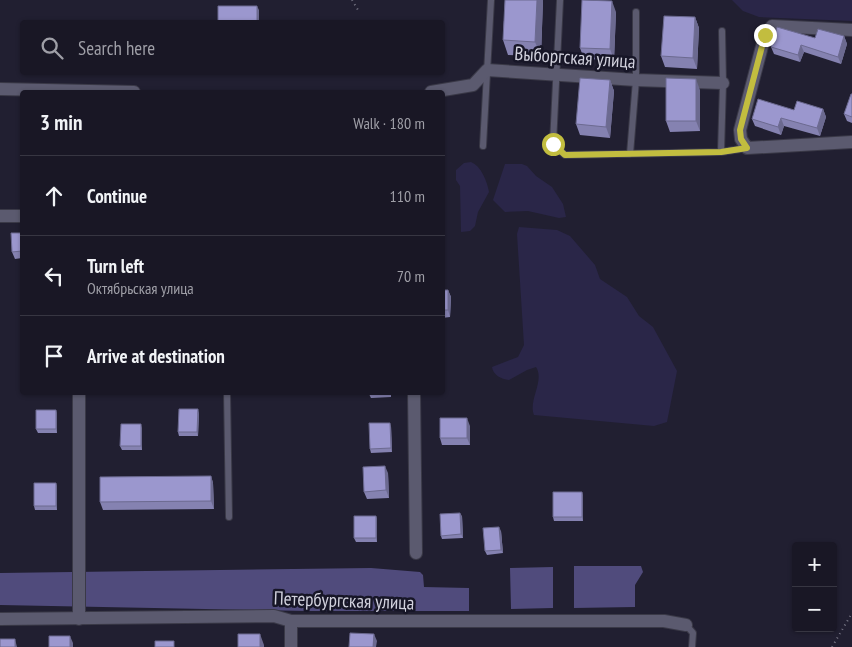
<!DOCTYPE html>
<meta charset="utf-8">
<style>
:root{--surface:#191725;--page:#22202d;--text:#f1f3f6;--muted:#9f9fa7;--line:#373642}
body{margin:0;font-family:"PT Sans Narrow",sans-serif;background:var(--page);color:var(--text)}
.controls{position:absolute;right:15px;bottom:15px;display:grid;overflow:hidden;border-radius:5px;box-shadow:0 1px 4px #0004}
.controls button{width:45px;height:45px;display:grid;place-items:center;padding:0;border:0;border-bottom:1px solid var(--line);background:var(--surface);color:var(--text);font:25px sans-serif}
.stop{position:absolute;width:15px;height:15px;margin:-11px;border:4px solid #c2bd3f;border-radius:50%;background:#fff}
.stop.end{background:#c2bd3f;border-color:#fff;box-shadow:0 1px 5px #0008}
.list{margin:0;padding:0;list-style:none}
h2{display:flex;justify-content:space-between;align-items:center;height:65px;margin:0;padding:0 20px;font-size:21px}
h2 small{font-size:16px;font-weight:400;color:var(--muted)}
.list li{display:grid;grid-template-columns:32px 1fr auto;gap:15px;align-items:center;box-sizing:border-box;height:80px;padding:0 20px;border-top:1px solid var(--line)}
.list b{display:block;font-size:19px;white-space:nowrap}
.list p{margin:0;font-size:16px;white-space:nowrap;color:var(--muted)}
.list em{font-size:16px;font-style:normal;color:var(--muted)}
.icon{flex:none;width:28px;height:28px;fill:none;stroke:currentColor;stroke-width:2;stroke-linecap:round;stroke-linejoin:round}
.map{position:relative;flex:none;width:852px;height:647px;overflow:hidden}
.search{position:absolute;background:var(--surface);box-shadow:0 1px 4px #0004;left:20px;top:20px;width:425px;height:55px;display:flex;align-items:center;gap:12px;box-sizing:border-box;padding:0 18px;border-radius:5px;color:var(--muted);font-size:19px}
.panel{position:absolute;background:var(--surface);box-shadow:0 1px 4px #0004;left:20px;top:90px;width:425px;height:305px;border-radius:5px}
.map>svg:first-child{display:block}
</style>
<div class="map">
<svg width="852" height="647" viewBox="0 0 852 647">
<rect width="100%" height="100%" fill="#211f31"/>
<path fill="#2a2648" d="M732 0H852V21L759 17 743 11Z
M471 162C481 166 487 181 489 192L478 212 475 226 470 231 461 232 460 186 456 180V170L464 163Z
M505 164H522L527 166 536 176 552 187 563 204 566 217 559 218 528 211 505 212 493 200Z
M519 227 557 230 570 236 595 265 600 279 627 297 639 316 653 327 677 371 667 422 654 426 534 415C528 400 545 381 536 367L527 370 509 380C501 379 493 375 492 367L518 357 524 345 517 234Z"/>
<path fill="#504b7c" d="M574 566H641L643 572 635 585V607L574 608Z
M553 567V608L511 609 510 568Z
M371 568 420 572 423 575 424 587 469 588V611H309L0 605V573Z"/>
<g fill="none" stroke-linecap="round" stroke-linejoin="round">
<g stroke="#3a3947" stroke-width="8">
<path id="lane" d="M560 0 553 144 565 155 721 152 747 148
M483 146 491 0
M721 152 723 83 722 31
M630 154 636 80V12
M227 392 229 517
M686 625 693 633 692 647"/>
</g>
<g stroke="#3a3947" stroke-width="14">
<path id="street" d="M852 30 772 26 765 35 740 130 741 139 747 148 852 142
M0 89 134 92
M431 92 473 85 487 70 636 80 723 83
M0 216H22
M79 392V619
M414 392 416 553
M0 619 274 616 291 621H664L686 625
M291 647V621"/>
</g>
<path stroke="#787786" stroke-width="2" stroke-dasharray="1 4" stroke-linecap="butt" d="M352 0 358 10
M832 647 852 613"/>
<use href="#lane" stroke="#5b5a6f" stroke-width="6"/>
<use href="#street" stroke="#5b5a6f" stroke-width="12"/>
</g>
<path fill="#8582b1" d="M505 0H543L541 56 508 55 503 40Z
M616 12 614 60 584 59 580 48Z
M695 17 699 28 697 69 665 67 661 56Z
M844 36 847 44 841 64 804 52 800 62 774 54 771 47 815 38Z
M610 80 614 91 610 138 580 135 576 124Z
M700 90V131L670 132 666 121Z
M852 94V123L847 121 844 114Z
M823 109 826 117 820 136 784 126 781 135 755 126 752 119 794 110Z
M22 233V258L15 259 12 252Z
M442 290H448L451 297 450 317 442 318Z
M391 392V397L371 398 369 394Z
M56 410 57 414V433H38L36 429Z
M199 413 198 436H179L178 432Z
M391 426 392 452 371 453 370 449Z
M470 426V445H442L440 438Z
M142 428V450H122L120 446Z
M388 473 389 498 367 499 364 492Z
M211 476 213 483 214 509 103 510 100 502Z
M56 483 57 487V510H35L34 506Z
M582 492 583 496V521H554L553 517Z
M376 516 377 519V542H356L354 538Z
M462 516 463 538 442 539 441 536Z
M501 531 503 553 487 555 485 551Z"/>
<path fill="#6c6a90" d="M537 0H543L541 56 535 42Z
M612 1 616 12 614 60 610 49Z
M257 6 259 10V22H257Z
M695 17 699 28 697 69 693 58Z
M844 36 847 44 841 64 838 57Z
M801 45 804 52 800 62 798 55Z
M696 79 700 90V131L696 121Z
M610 80 614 91 610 138 606 127Z
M823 109 826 117 820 136 817 128Z
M781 118 784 126 781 135 778 127Z
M448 290 451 297 450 317 448 310Z
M198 409 199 413 198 436 197 432Z
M56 410 57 414V433L56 429Z
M467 418 470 426V445L467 438Z
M390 423 391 426 392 452 391 448Z
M141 424 142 428V450L141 446Z
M385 466 388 473 389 498 386 490Z
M211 476 213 483 214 509 211 501Z
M56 483 57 487V510L56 506Z
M582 492 583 496V521L582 517Z
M460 513 462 516 463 538 461 534Z
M376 516 377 519V542L376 538Z
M499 527 501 531 503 553 501 550Z
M260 634 264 645V647H260Z
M374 634 377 641 376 647H373Z
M70 636 73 643V647H70Z
M15 639 17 647H15Z"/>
<path fill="#9b97ce" stroke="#6c6a90" d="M505 0H537L535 42 503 40Z
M582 0 612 1 610 49 580 48Z
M218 6H257V22H218Z
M664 16 695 17 693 58 661 56Z
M291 21V22H276Z
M777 27 815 38 818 29 844 36 838 57 801 45 798 55 771 47Z
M580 78 610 80 606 127 576 124Z
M666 78 696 79V121H666Z
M851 94H852V117L844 114Z
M758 99 794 110 797 101 823 109 817 128 781 118 778 127 752 119Z
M11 233H22V251L12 252Z
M442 290H448V310H442Z
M369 392H390V393L369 394Z
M179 409H198L197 432H178Z
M36 410H56V429H36Z
M440 418H467V438H440Z
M369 423H390L391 448 370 449Z
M121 424H141V446H120Z
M385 466 386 490 364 492 363 467Z
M211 476V501L100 502V477Z
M34 483H56V506H34Z
M553 492H582V517H553Z
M460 513 461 534 441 536 440 514Z
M354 516H376V538H354Z
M499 527 501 550 485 551 483 528Z
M350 633 374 634 373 647H349Z
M238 634H260V647H238Z
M49 636H70V647H49Z
M0 639H15V647H0Z
M155 641H174V647H155Z"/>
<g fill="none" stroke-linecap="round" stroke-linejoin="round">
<path stroke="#c2bd3f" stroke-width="6" d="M553 144 565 155 721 152 747 148 741 139 740 130 765 35"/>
</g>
<g text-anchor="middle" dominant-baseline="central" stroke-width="5" stroke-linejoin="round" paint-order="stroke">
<g font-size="19" fill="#d1d1dd" stroke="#171627">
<text transform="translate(575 57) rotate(4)">Выборгская улица</text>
<text transform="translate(344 600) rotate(2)">Петербургская улица</text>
</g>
</g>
</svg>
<div class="controls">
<button>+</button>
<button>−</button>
</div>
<div class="stop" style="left:553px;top:144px"></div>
<div class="stop end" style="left:765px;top:35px"></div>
<div class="search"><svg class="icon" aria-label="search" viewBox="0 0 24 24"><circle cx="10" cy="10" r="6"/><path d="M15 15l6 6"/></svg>Search here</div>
<section class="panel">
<h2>3 min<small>Walk · 180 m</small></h2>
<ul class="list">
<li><svg class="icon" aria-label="ahead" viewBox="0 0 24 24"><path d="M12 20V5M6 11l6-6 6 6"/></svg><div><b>Continue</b></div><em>110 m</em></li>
<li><svg class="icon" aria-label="left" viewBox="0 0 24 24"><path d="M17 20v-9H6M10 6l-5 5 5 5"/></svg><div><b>Turn left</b><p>Октябрьская улица</p></div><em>70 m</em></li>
<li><svg class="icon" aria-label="arrive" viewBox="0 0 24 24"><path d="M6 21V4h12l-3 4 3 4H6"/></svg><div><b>Arrive at destination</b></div></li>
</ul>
</section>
</div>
